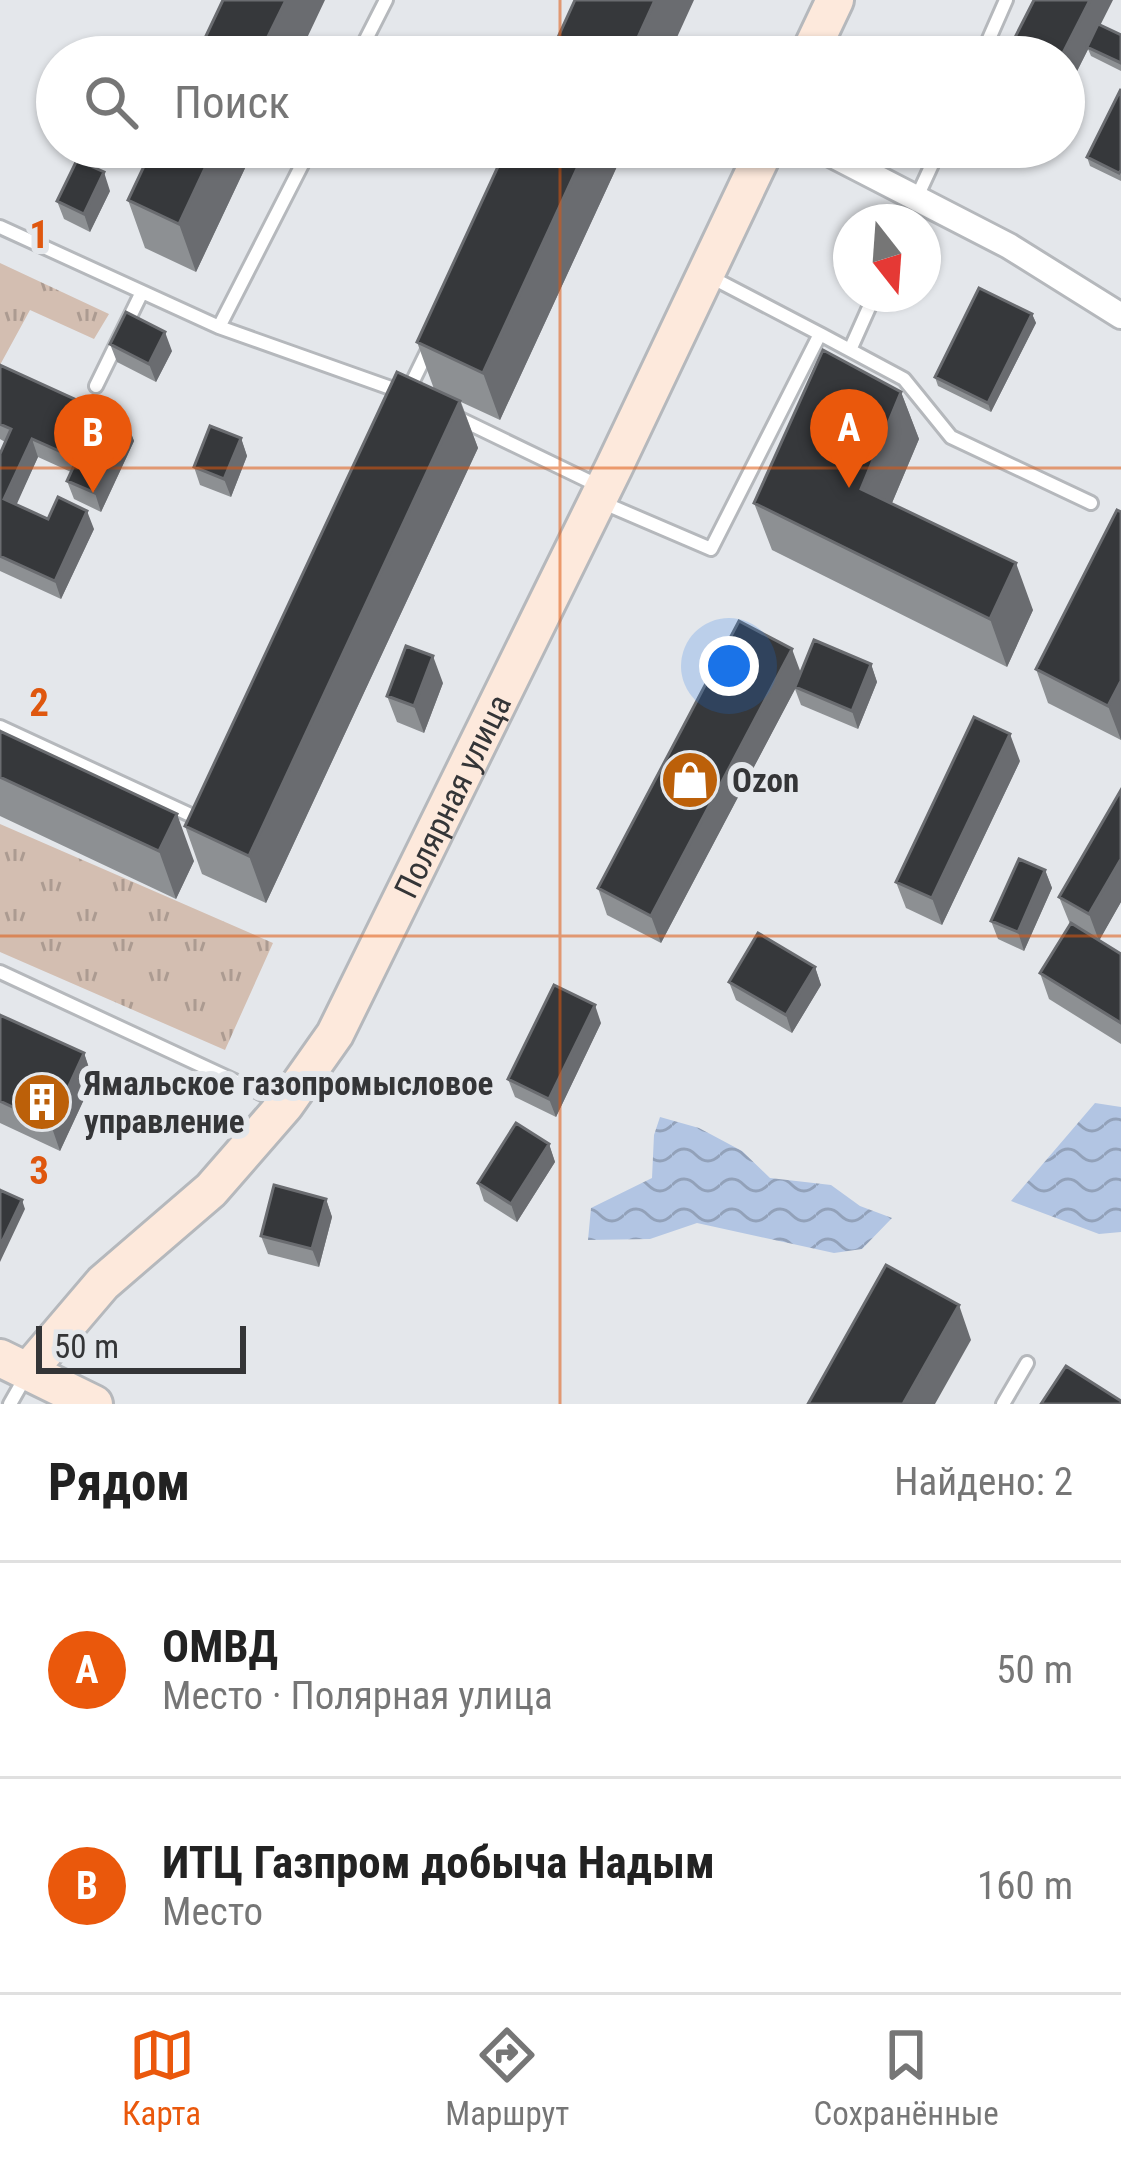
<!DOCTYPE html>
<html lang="ru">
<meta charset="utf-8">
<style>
:root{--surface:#fff;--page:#f6f6f6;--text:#222;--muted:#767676;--line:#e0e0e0;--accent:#ea580c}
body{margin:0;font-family:"Roboto Condensed",sans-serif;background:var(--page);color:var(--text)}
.compass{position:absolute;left:833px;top:204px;width:108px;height:108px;border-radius:50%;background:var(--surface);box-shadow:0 3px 9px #0004;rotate:163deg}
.scale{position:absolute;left:36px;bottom:30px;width:210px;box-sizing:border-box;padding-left:12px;border:6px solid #343537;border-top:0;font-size:33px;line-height:42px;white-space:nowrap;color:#343537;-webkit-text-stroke:9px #e4e7eb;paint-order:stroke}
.you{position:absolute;left:729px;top:666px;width:42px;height:42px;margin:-30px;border:9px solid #fff;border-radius:50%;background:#1a73e8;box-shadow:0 0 0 18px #1a73e833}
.badge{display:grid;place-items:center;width:78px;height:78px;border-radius:50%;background:var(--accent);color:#fff;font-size:39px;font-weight:700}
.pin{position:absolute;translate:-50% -99px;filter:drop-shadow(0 3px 6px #0008)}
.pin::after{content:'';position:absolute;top:63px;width:42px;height:36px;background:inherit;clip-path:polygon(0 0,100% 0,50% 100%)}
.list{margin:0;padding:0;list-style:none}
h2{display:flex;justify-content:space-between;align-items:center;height:156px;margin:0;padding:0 48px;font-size:51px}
h2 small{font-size:39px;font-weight:400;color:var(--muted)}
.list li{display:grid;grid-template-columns:78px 1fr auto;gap:36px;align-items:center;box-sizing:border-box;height:216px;padding:0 48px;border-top:3px solid var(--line)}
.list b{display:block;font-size:45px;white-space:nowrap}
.list p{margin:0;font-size:39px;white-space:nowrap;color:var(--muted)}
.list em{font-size:39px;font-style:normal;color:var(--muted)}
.icon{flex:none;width:66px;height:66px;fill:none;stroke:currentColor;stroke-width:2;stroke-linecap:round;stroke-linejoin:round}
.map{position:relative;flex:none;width:1121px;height:1404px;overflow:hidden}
.search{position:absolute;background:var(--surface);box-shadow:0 3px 9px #0004;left:36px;right:36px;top:36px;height:132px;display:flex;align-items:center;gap:30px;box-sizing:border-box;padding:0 42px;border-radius:66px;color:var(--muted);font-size:45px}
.sheet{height:588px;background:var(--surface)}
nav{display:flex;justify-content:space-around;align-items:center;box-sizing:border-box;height:168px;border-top:3px solid var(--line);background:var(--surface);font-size:33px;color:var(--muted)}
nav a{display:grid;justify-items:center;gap:6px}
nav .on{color:var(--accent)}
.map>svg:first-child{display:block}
</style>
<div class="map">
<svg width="1121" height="1404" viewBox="0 0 1121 1404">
<defs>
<pattern id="grass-tufts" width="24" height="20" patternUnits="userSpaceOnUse" patternTransform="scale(3)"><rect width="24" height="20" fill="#d3beb1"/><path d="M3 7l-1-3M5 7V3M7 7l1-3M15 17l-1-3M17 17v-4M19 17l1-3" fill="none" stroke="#ac9b91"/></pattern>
<pattern id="water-waves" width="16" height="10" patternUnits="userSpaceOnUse" patternTransform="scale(3)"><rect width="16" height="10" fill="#b2c5e3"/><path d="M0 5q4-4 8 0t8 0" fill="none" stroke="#92a1b9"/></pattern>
</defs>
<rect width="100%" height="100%" fill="#e4e7eb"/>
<path fill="url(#grass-tufts)" d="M0 263 109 314 94 339 30 310 0 365Z
M0 824 273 943 225 1050 0 952Z"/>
<path fill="url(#water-waves)" d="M1095 1103 1121 1107V1232L1099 1234 1011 1201Z
M660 1117 699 1128 742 1151 770 1178 831 1185 860 1206 892 1218 862 1249 834 1253 697 1223 650 1239 588 1240 591 1208 652 1178 654 1135Z"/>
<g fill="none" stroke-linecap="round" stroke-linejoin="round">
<g stroke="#b5b8bc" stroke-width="18">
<path id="lane" d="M357 57 386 0
M981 57 1006 0
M917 197 940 147
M0 227 219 327 402 392
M219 327 311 147
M820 334 904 379 951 437 1091 503
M850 350 875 294
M96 386 142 292
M408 391 428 350
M454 416 597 485
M599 501 711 549 820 334 707 275
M0 727 197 818 200 812
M0 972 282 1103
M10 1404 27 1374
M1003 1404 1027 1363"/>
</g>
<g stroke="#b5b8bc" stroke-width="30">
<path id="street" d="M817 147 1009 246 1121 316"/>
</g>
<g stroke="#b5b8bc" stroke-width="42">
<g id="secondary">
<path d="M808 57 835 0"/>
<path d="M0 1358 94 1404"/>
<path id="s1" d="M28 1371 103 1283 211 1190 285 1105 335 1034 614 467 766 147"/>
</g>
</g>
<use href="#lane" stroke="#fff" stroke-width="12"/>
<use href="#street" stroke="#fff" stroke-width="24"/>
<use href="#secondary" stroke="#fde9dc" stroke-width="36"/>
</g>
<path fill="#8d9093" d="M1100 25 1121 35V71L1091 56 1088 49 1064 97V57Z
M1121 89V181L1090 166 1087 157Z
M153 147H255L196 272 145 248 128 200Z
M507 147H626L500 420 461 402 478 448 266 903 202 874 185 826 434 389 417 342Z
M1009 147H1046L1039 161Z
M110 191 90 232 64 219 57 201Z
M1032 314 1036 323 991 412 938 386 935 377Z
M110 344 172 351 156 382 117 362Z
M0 365 127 423 134 441 101 512 74 499 67 481 71 472 38 457 16 504 48 519 94 529 61 599 0 571V454L5 442 0 439Z
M901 392 919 439 892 503 1033 610 1007 667 772 550 754 503Z
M241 438 247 456 231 497 200 485 194 467Z
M1121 512V740L1048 703 1036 669Z
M871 664 877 682 858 729 801 705 795 689 661 943 607 915 598 888 800 673Z
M443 683 424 733 397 722 387 696Z
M0 731 194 861 176 899 0 816Z
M1020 761 942 925 906 908 896 882Z
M1121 790V902L1099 940 1121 954V1044L1049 999 1040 973 1070 924 1059 897Z
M1045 870 1052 888 1024 951 998 939 991 921Z
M815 967 821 985 792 1033 736 1000 729 982Z
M0 1015 84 1053 93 1080 60 1151 0 1123Z
M601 1023 556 1117 515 1097 508 1079Z
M549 1144 555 1162 517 1222 484 1201 478 1183Z
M326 1199 332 1217 319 1267 268 1254 261 1236Z"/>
<path fill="#6a6c70" d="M286 0H325L298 57H258Z
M655 0H694L668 57H629Z
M1090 0H1113L1064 97V57H1061Z
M215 147H255L196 272 179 224Z
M587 147H626L500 420 483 373Z
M1038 147H1046L1039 161 1036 152Z
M104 172 110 191 90 232 84 214Z
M1032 314 1036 323 991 412 988 403Z
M165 332 172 351 156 382 149 364Z
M901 392 919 439 878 536 861 489Z
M460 401 478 448 266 903 249 856Z
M127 423 134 441 101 512 95 493Z
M241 438 247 456 231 497 224 479Z
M32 439 38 457 11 517 4 499Z
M87 511 94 529 61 599 55 581Z
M1016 563 1033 610 1007 667 990 619Z
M792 649 802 676 661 943 651 916Z
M433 656 443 683 424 733 414 706Z
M871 664 877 682 858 729 852 711Z
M1121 681V740L1108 706Z
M1010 734 1020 761 942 925 932 898Z
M177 814 194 861 176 899 159 851Z
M1121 859V902L1099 941 1089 914Z
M1045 870 1052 888 1024 951 1018 932Z
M815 967 821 985 792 1033 786 1015Z
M595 1005 601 1023 556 1117 549 1099Z
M84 1053 93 1080 60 1151 51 1125Z
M549 1144 555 1162 517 1222 511 1204Z
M326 1199 332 1217 319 1267 312 1249Z
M22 1200 25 1209 0 1262V1246Z
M959 1305 971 1340 935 1404H903Z"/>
<path fill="#36383b" stroke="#6a6c70" stroke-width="3" d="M223 0H286L258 57H196Z
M575 0H655L629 57H549Z
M1034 0H1090L1061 57H1005Z
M1098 24 1121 35V63L1087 47Z
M1121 89V170L1119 173 1087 157Z
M153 147H215L179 224 128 200Z
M507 147H587L483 373 417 342Z
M77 160 104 172 84 214 57 201Z
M979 288 1032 314 988 403 935 377Z
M126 312 165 332 149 364 110 344Z
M823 350 901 392 861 489 1016 563 990 619 754 503Z
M0 365 127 423 95 493 67 481 77 459 32 439 4 499 48 519 58 497 87 511 55 581 0 556V454L11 429 0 424Z
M397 372 460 401 249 856 185 826Z
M210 426 241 438 224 479 194 467Z
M1117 510 1121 512V681L1108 706 1036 669Z
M739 621 792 649 651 916 598 888Z
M814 640 871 664 852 711 795 687Z
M406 646 433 656 414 706 387 696Z
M974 717 1010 734 932 898 896 882Z
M0 731 177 814 159 851 0 777Z
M1121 790V859L1089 914 1059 897Z
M1019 859 1045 870 1018 932 991 921Z
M1071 923 1121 954V1023L1040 973Z
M758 933 815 967 786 1015 729 982Z
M554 985 595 1005 549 1099 508 1079Z
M0 1015 84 1053 51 1125 0 1101Z
M516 1123 549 1144 511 1204 478 1183Z
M274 1185 326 1199 312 1249 261 1236Z
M0 1190 22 1200 0 1246Z
M886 1265 959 1305 903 1404H808Z
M1066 1366 1121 1401V1404H1041Z"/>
<path fill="none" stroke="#df570e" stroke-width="3" stroke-opacity="0.55" d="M560 0V57M560 147V1404M0 468H1121M0 936H1121"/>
<defs>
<g id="shop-disc" transform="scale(3)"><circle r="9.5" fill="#bc6009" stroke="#e4e7eb"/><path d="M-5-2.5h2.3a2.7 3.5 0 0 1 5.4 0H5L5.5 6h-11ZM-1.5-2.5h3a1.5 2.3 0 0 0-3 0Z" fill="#fff"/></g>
<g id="building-disc" transform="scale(3)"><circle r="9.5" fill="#bc6009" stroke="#e4e7eb"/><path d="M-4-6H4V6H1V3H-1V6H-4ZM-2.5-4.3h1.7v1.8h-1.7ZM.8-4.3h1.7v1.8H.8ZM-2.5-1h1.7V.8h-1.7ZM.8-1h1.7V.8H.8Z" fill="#fff"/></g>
</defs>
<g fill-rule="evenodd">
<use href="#shop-disc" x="690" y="780"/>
<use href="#building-disc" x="42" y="1102"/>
</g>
<g text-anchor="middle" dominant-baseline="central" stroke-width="12" stroke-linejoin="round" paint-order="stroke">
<g font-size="33" font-weight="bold" fill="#343537" stroke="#e4e7eb" text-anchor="start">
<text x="732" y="780">Ozon</text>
<text x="84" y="1083">Ямальское газопромысловое<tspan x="84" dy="38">управление</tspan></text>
</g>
<g font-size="33" fill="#343537" stroke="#e4e7eb">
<text stroke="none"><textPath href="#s1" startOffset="723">Полярная улица</textPath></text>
</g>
</g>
<g font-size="39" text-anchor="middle" font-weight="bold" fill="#df570e" stroke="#e4e7eb" stroke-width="12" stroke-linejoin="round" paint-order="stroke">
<text x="39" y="248">1</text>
<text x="39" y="716">2</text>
<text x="39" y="1184">3</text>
</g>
</svg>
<svg class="compass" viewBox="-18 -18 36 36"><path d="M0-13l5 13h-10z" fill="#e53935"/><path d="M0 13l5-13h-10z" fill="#767676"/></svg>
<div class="scale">50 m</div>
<div class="you"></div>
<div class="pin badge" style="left:849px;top:488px">A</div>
<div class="pin badge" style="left:93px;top:493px">B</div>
<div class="search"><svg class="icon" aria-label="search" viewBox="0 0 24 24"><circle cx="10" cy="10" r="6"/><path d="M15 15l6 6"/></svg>Поиск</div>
</div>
<section class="sheet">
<h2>Рядом<small>Найдено: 2</small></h2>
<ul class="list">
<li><span class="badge">A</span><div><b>ОМВД</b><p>Место · Полярная улица</p></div><em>50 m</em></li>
<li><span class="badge">B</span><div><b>ИТЦ Газпром добыча Надым</b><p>Место</p></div><em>160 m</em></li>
</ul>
</section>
<nav>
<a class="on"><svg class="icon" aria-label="map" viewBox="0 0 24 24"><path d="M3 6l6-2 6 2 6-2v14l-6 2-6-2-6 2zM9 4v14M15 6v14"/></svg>Карта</a>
<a><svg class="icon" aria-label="directions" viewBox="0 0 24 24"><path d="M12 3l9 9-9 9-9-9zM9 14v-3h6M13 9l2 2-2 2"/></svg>Маршрут</a>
<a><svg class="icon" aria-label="saved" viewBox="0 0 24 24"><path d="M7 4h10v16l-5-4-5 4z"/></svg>Сохранённые</a>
</nav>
